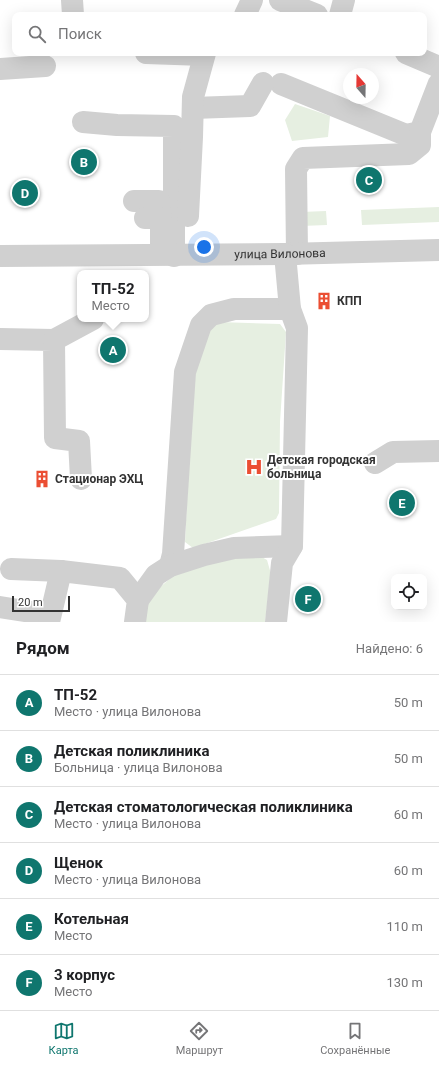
<!DOCTYPE html>
<html lang="ru">
<meta charset="utf-8">
<style>
:root{--surface:#fff;--page:#f2f2f2;--text:#202124;--muted:#757577;--line:#e0e0e0;--accent:#0f766e}
body{margin:0;font-family:Roboto,sans-serif;background:var(--page);color:var(--text)}
.controls{position:absolute;right:12px;bottom:12px;display:grid;overflow:hidden;border-radius:8px;box-shadow:0 4px 16px #0002}
.controls button{width:36px;height:36px;display:grid;place-items:center;padding:0;border:0;border-bottom:1px solid var(--line);background:var(--surface);color:var(--text);font:20px sans-serif}
.compass{position:absolute;left:343px;top:68px;width:36px;height:36px;border-radius:50%;background:var(--surface);box-shadow:0 4px 16px #0002;rotate:340deg}
.scale{position:absolute;left:12px;bottom:10px;width:58px;box-sizing:border-box;padding-left:4px;border:2px solid #333;border-top:0;font-size:11px;line-height:14px;white-space:nowrap;color:#333;-webkit-text-stroke:3px #fff;paint-order:stroke}
.you{position:absolute;left:204px;top:247px;width:14px;height:14px;margin:-10px;border:3px solid #fff;border-radius:50%;background:#1a73e8;box-shadow:0 0 0 6px #1a73e833}
.badge{display:grid;place-items:center;width:26px;height:26px;border-radius:50%;background:var(--accent);color:#fff;font-size:13px;font-weight:700}
.pin{position:absolute;translate:-50% -50%;border:2px solid #fff;box-shadow:0 1px 4px #0006}
.popup{position:absolute;left:77px;top:270px;width:72px;height:52px;box-sizing:border-box;display:grid;place-content:center;border-radius:8px;background:var(--surface);filter:drop-shadow(0 1px 3px #0005);font-size:13px;white-space:nowrap;color:var(--muted)}
.popup b{font-size:15px;color:var(--text)}
.popup::after{content:'';position:absolute;left:50%;top:100%;margin-left:-8px;border:8px solid transparent;border-top-color:var(--surface)}
.list{margin:0;padding:0;list-style:none}
h2{display:flex;justify-content:space-between;align-items:center;height:52px;margin:0;padding:0 16px;font-size:17px}
h2 small{font-size:13px;font-weight:400;color:var(--muted)}
.list li{display:grid;grid-template-columns:26px 1fr auto;gap:12px;align-items:center;box-sizing:border-box;height:56px;padding:0 16px;border-top:1px solid var(--line)}
.list b{display:block;font-size:15px;white-space:nowrap}
.list p{margin:0;font-size:13px;white-space:nowrap;color:var(--muted)}
.list em{font-size:13px;font-style:normal;color:var(--muted)}
.icon{flex:none;width:22px;height:22px;fill:none;stroke:currentColor;stroke-width:2;stroke-linecap:round;stroke-linejoin:round}
.map{position:relative;flex:none;width:439px;height:622px;overflow:hidden}
.search{position:absolute;background:var(--surface);box-shadow:0 4px 16px #0002;left:12px;right:12px;top:12px;height:44px;display:flex;align-items:center;gap:10px;box-sizing:border-box;padding:0 14px;border-radius:8px;color:var(--muted);font-size:15px}
.sheet{height:388px;background:var(--surface)}
nav{display:flex;justify-content:space-around;align-items:center;box-sizing:border-box;height:56px;border-top:1px solid var(--line);background:var(--surface);font-size:11px;color:var(--muted)}
nav a{display:grid;justify-items:center;gap:2px}
nav .on{color:var(--accent)}
.map>svg:first-child{display:block}
</style>
<div class="map">
<svg width="439" height="622" viewBox="0 0 439 622">
<rect width="100%" height="100%" fill="#fff"/>
<path fill="#e6efe1" d="M295 104 330 116 328 137 292 141 285 120Z
M439 207V222L362 225 361 210Z
M326 211 327 225 301 226V212Z
M218 322 280 324 286 332 280 422 279 513 276 519 193 548 185 542 193 375 204 331Z
M255 553 267 560 271 574 265 622H143L144 614 153 593 178 572Z"/>
<g fill="none" stroke-linecap="round" stroke-linejoin="round">
<g stroke="#d0d0d0" stroke-width="22">
<path d="M72 0 73 15"/>
<path d="M280 0 317 15"/>
<path d="M245 15 252 0"/>
<path d="M340 15 344 0"/>
<path d="M146 53 204 55"/>
<path d="M406 53 439 67"/>
<path d="M0 69 45 66"/>
<path d="M281 84 406 135 420 132 439 83"/>
<path d="M193 108 250 106 263 83"/>
<path d="M83 122 117 125 174 126V256"/>
<path d="M134 201H159L161 218"/>
<path d="M188 216 192 137 193 97 205 53"/>
<path d="M145 218H161V246"/>
<path d="M297 254 296 169 303 158 409 154 420 145V132"/>
<path id="s1" d="M0 256 285 254 439 250"/>
<path d="M0 339 54 340 55 438 79 441 81 479"/>
<path d="M54 340 93 319"/>
<path d="M375 463 393 452 439 451"/>
<path d="M170 566 173 554 185 372 201 325 211 315 234 309H290"/>
<path d="M11 569 61 571"/>
<path d="M138 600 156 575 170 566 204 555 234 548 292 546"/>
<path d="M0 607 50 615"/>
<path d="M49 622 61 571 120 578 138 600 135 622"/>
<path d="M276 622 282 563 292 546 297 328 290 309 285 254"/>
</g>
</g>
<defs>
<g id="building-bare" transform="scale(1.38)"><path d="M-4-6H4V6H1V3H-1V6H-4ZM-2.5-4.3h1.7v1.8h-1.7ZM.8-4.3h1.7v1.8H.8ZM-2.5-1h1.7V.8h-1.7ZM.8-1h1.7V.8H.8Z" fill="#eb4e33" stroke="#fff" stroke-width="2.5" paint-order="stroke"/></g>
<g id="hospital-bare" transform="scale(1.38)"><path d="M-5-5h3v3.5h4V-5h3V5h-3V1.5h-4V5h-3Z" fill="#eb4e33" stroke="#fff" stroke-width="2.5" paint-order="stroke"/></g>
</defs>
<g fill-rule="evenodd">
<use href="#building-bare" x="324" y="301"/>
<use href="#hospital-bare" x="254" y="467"/>
<use href="#building-bare" x="42" y="479"/>
</g>
<g text-anchor="middle" dominant-baseline="central" stroke-width="4" stroke-linejoin="round" paint-order="stroke">
<g font-size="12" fill="#333" stroke="#fff">
<text stroke="none"><textPath href="#s1" startOffset="280">улица Вилонова</textPath></text>
</g>
<g font-size="12" font-weight="bold" fill="#333" stroke="#fff" text-anchor="start">
<text x="337" y="301">КПП</text>
<text x="267" y="460">Детская городская<tspan x="267" dy="14">больница</tspan></text>
<text x="55" y="479">Стационар ЭХЦ</text>
</g>
</g>
</svg>
<div class="controls">
<button><svg class="icon" aria-label="locate" viewBox="0 0 24 24"><circle cx="12" cy="12" r="6"/><path d="M12 2v4M12 18v4M2 12h4M18 12h4"/></svg></button>
</div>
<svg class="compass" viewBox="-18 -18 36 36"><path d="M0-13l5 13h-10z" fill="#e53935"/><path d="M0 13l5-13h-10z" fill="#757577"/></svg>
<div class="scale">20 m</div>
<div class="you"></div>
<div class="pin badge" style="left:113px;top:350px">A</div>
<div class="popup"><b>ТП-52</b>Место</div>
<div class="pin badge" style="left:84px;top:162px">B</div>
<div class="pin badge" style="left:369px;top:180px">C</div>
<div class="pin badge" style="left:25px;top:193px">D</div>
<div class="pin badge" style="left:402px;top:503px">E</div>
<div class="pin badge" style="left:308px;top:599px">F</div>
<div class="search"><svg class="icon" aria-label="search" viewBox="0 0 24 24"><circle cx="10" cy="10" r="6"/><path d="M15 15l6 6"/></svg>Поиск</div>
</div>
<section class="sheet">
<h2>Рядом<small>Найдено: 6</small></h2>
<ul class="list">
<li><span class="badge">A</span><div><b>ТП-52</b><p>Место · улица Вилонова</p></div><em>50 m</em></li>
<li><span class="badge">B</span><div><b>Детская поликлиника</b><p>Больница · улица Вилонова</p></div><em>50 m</em></li>
<li><span class="badge">C</span><div><b>Детская стоматологическая поликлиника</b><p>Место · улица Вилонова</p></div><em>60 m</em></li>
<li><span class="badge">D</span><div><b>Щенок</b><p>Место · улица Вилонова</p></div><em>60 m</em></li>
<li><span class="badge">E</span><div><b>Котельная</b><p>Место</p></div><em>110 m</em></li>
<li><span class="badge">F</span><div><b>3 корпус</b><p>Место</p></div><em>130 m</em></li>
</ul>
</section>
<nav>
<a class="on"><svg class="icon" aria-label="map" viewBox="0 0 24 24"><path d="M3 6l6-2 6 2 6-2v14l-6 2-6-2-6 2zM9 4v14M15 6v14"/></svg>Карта</a>
<a><svg class="icon" aria-label="directions" viewBox="0 0 24 24"><path d="M12 3l9 9-9 9-9-9zM9 14v-3h6M13 9l2 2-2 2"/></svg>Маршрут</a>
<a><svg class="icon" aria-label="saved" viewBox="0 0 24 24"><path d="M7 4h10v16l-5-4-5 4z"/></svg>Сохранённые</a>
</nav>
